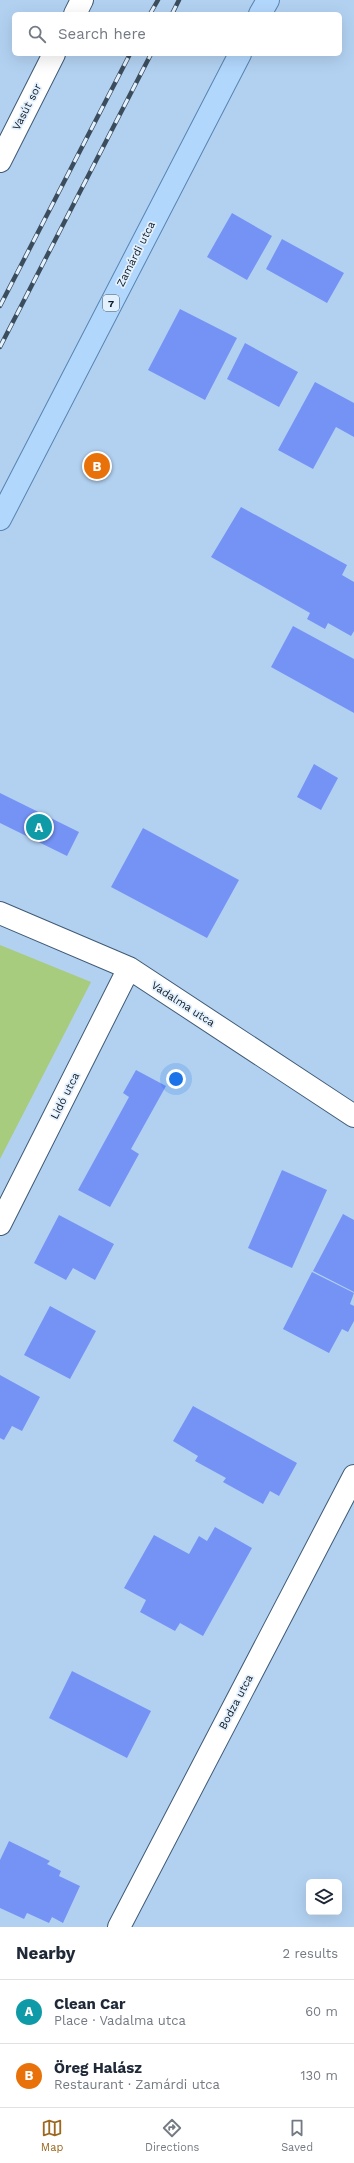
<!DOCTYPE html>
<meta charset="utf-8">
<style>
:root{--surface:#fff;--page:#f2f2f3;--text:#1f2937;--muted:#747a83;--line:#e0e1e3;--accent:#9c671f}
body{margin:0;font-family:"Work Sans",sans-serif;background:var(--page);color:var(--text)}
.controls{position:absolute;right:12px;bottom:12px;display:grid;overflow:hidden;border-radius:6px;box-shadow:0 4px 16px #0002}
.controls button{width:36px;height:36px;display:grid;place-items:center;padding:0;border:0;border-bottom:1px solid var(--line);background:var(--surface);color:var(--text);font:20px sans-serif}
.you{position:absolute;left:176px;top:1079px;width:14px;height:14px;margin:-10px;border:3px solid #fff;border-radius:50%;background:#1a73e8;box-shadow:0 0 0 6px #1a73e833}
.badge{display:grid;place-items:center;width:26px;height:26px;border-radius:50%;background:var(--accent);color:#fff;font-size:13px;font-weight:700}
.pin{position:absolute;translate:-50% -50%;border:2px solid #fff;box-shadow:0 1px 4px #0006}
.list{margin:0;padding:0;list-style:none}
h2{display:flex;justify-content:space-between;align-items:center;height:52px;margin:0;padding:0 16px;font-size:17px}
h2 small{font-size:13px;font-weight:400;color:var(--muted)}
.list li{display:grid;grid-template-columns:26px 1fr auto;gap:12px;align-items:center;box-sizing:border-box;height:64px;padding:0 16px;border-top:1px solid var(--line)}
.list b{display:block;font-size:15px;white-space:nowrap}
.list p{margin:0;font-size:13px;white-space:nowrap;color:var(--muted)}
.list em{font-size:13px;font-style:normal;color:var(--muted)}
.icon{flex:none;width:22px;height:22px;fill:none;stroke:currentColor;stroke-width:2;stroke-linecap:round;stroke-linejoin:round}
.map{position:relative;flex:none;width:354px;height:1927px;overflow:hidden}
.search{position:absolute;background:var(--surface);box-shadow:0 4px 16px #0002;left:12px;right:12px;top:12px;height:44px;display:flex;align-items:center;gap:10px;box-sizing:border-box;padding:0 14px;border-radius:6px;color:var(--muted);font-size:15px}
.sheet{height:180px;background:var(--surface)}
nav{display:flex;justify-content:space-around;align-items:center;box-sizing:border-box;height:56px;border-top:1px solid var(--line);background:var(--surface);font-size:11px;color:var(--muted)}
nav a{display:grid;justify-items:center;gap:2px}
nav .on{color:var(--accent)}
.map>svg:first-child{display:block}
</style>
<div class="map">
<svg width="354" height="1927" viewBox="0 0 354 1927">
<rect width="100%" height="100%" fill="#b2d1f1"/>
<path fill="#a7cc7e" d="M0 945 91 982 0 1159Z"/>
<path fill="#7593f5" d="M232 213 272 236 247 280 207 257Z
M282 239 344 273 327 303 266 269Z
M180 309 237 338 205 400 148 370Z
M245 343 298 372 279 407 227 379Z
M315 382 354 403V437L336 427 313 469 278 450Z
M241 507 347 565 342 575 354 582V631L351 636 328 623 325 629 307 619 310 613 211 557Z
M293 626 354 659V713L271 667Z
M314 764 338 778 321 810 297 797Z
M0 793 79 832 67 856 0 823Z
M143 828 239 880 207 938 111 887Z
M136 1070 166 1086 131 1149 139 1154 110 1207 78 1190 129 1097 123 1093Z
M282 1170 327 1190 292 1268 248 1248Z
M343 1214 354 1220V1292L313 1271Z
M59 1215 114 1244 95 1280 73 1268 66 1280 34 1263Z
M312 1272 354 1293 350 1304 354 1306V1321L348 1332 342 1329 329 1353 283 1329Z
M50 1306 96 1331 70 1379 24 1355Z
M0 1375 40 1397 22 1431 12 1426 4 1440 0 1438Z
M193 1406 297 1463 279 1496 270 1491 263 1504 223 1482 226 1478 195 1461 198 1456 173 1441Z
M215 1527 252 1548 203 1636 180 1623 175 1631 140 1612 146 1600 124 1588 154 1535 189 1554 199 1536 207 1541Z
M72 1671 151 1711 127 1758 49 1718Z
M9 1841 50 1861 47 1864 61 1871 59 1876 80 1886 63 1923 52 1917 49 1923 27 1913 24 1919 0 1908V1860Z"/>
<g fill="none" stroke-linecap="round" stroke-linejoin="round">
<g stroke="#3f5a75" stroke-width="24">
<path id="minor" d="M75 14 82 0
M0 161 54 54
M0 913 129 968 354 1116
M0 1224 129 968
M119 1927 354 1476"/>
</g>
<g stroke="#5784b1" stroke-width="24">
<path id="major" d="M260 14 268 0
M0 519 240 54"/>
</g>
<use href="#minor" stroke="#fff" stroke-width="22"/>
<use href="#major" stroke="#b2d7fd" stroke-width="22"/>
<g stroke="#3b4d5d" stroke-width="4.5">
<path id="rail" d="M150 14 158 0
M172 14 179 0
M0 306 130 54
M0 347 151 54"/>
</g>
<use href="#rail" stroke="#e3f0fd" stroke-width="3" stroke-dasharray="9" stroke-linecap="butt"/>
</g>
<g text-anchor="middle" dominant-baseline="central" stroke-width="3.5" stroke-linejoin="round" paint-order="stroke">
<rect fill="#e3f0fd" stroke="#4f5b66" stroke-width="1" x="103" y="295" width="16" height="16" rx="3"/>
<g font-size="10" font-weight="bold" fill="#0f1b26">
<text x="111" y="303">7</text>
</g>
<g font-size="11" fill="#0f1b26" stroke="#e3f0fd">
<text transform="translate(27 107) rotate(-63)">Vasút sor</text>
<text transform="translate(136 254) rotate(-63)">Zamárdi utca</text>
<text transform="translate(183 1004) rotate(33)">Vadalma utca</text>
<text transform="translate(65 1096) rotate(-63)">Lidó utca</text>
<text transform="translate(236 1702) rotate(-62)">Bodza utca</text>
</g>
</g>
</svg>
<div class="controls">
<button><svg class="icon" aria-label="layers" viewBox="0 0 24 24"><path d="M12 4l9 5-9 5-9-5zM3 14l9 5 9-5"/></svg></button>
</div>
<div class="you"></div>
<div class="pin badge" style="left:39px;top:827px;background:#0f9aa8">A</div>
<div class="pin badge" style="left:97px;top:466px;background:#e8710a">B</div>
<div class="search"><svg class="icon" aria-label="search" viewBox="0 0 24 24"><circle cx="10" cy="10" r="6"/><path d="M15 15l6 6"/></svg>Search here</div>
</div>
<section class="sheet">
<h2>Nearby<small>2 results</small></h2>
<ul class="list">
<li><span class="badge" style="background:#0f9aa8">A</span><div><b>Clean Car</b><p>Place · Vadalma utca</p></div><em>60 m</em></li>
<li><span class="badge" style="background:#e8710a">B</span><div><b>Öreg Halász</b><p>Restaurant · Zamárdi utca</p></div><em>130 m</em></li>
</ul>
</section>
<nav>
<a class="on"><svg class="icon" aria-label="map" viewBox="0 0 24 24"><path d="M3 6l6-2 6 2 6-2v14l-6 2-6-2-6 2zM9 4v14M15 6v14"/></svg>Map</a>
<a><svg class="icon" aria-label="directions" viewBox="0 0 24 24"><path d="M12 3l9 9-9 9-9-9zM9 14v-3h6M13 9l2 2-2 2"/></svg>Directions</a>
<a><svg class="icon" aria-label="saved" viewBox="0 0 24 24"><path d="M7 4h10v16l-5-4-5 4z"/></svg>Saved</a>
</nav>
